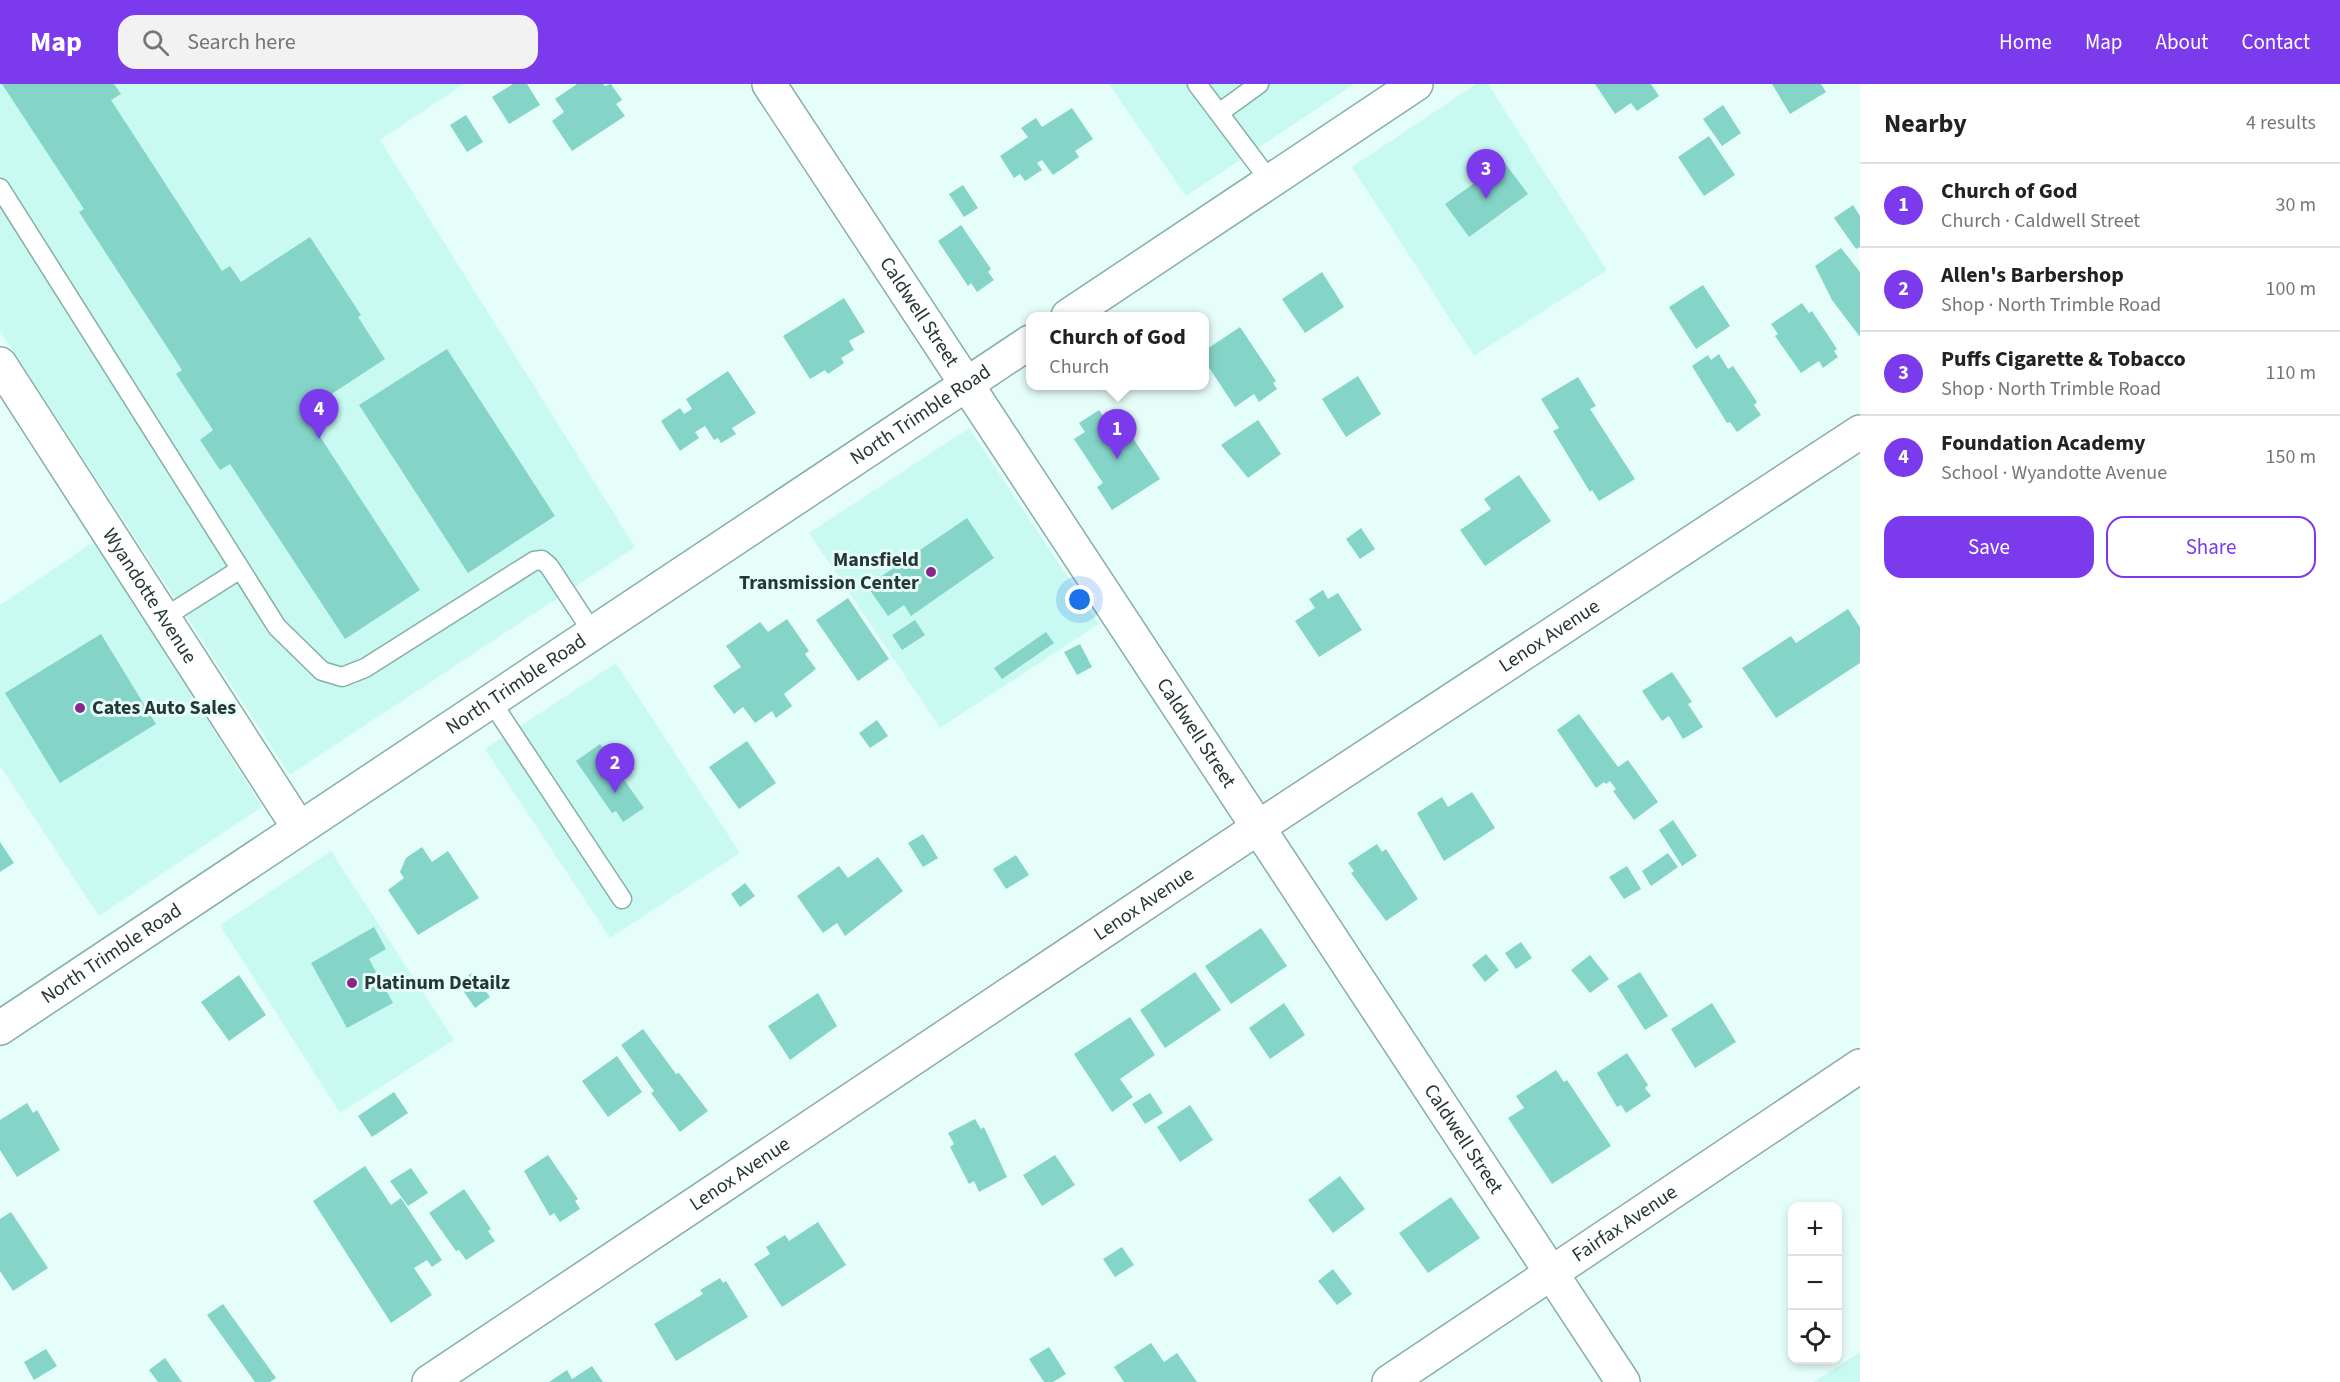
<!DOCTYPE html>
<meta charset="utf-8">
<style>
:root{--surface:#fff;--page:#f2f2f2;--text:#222;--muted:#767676;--line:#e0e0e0;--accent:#7c3aed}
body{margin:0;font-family:"Source Sans 3",sans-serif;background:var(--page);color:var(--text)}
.controls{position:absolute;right:18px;bottom:18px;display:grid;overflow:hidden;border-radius:12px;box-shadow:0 3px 9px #0003}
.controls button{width:54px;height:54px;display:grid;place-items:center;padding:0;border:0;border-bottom:2px solid var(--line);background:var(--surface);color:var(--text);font:30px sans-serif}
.you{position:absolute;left:1080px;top:516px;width:21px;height:21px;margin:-15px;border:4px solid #fff;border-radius:50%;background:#1a73e8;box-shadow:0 0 0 9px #1a73e833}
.badge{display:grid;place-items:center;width:39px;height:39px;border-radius:50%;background:var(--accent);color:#fff;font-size:20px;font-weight:700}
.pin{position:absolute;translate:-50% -50px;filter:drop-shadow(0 2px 3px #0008)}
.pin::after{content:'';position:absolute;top:32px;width:21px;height:18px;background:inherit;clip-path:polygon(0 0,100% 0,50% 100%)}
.popup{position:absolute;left:1026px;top:228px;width:183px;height:78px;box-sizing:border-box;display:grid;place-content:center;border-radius:12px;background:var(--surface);filter:drop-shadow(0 2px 4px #0005);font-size:20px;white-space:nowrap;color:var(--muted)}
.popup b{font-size:22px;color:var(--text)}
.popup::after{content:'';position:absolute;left:50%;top:100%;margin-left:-12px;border:12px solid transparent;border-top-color:var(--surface)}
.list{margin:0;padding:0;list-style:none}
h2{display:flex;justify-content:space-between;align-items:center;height:78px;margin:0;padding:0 24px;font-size:26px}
h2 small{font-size:20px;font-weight:400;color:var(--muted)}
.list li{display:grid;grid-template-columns:39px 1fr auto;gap:18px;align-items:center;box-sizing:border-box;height:84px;padding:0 24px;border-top:2px solid var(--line)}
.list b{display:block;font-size:22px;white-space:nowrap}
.list p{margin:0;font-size:20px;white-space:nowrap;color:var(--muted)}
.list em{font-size:20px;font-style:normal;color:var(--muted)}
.actions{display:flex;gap:12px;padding:18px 24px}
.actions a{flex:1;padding:14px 0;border:2px solid var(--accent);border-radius:18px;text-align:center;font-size:21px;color:var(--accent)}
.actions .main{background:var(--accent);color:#fff}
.icon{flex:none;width:33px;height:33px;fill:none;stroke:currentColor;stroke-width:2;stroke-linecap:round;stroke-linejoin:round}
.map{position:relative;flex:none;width:1860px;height:1298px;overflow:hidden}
header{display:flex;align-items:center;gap:36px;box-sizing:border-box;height:84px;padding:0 30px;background:var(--accent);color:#fff}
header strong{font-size:28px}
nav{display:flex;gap:33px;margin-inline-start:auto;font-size:21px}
.search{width:420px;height:54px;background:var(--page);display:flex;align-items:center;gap:15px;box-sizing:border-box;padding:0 21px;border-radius:18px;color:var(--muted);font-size:22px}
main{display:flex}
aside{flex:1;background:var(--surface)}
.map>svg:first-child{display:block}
</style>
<header>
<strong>Map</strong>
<div class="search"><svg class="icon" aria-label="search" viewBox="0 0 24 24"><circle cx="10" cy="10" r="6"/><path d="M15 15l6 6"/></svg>Search here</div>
<nav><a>Home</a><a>Map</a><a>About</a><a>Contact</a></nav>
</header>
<main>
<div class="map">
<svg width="1860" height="1298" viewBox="0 0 1860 1298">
<rect width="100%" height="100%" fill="#e6fefa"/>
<path fill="#c8faf2" d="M0 0H464L380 56 635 463 290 691 0 247Z
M1109 0H1354L1186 112Z
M1476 0H1488L1607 186 1474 272 1352 83Z
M969 344 1099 540 940 644 809 449Z
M95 457 262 723 99 832 0 682V521Z
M616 579 740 769 610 854 485 665Z
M331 767 454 956 340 1029 220 841Z
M1860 1268V1298H1814Z"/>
<path fill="#85d4c8" d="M2 0H114L121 10 111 16 222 187 230 182 241 198 310 153 361 231 358 233 385 275 304 328 420 506 345 555 230 380 220 386 200 356 213 346 176 290 182 286 79 128 84 125Z
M513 0H527L540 21 509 40 492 13Z
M577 0H603L605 2 611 0 622 16 616 20 625 32 572 67 552 37 564 28 555 15Z
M1595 0H1651L1659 12 1637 27 1631 19 1615 30Z
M1772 0H1821L1826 8 1790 30Z
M1723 21 1741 49 1722 62 1703 35Z
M1072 24 1093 55 1075 67 1079 73 1053 91 1042 76 1037 79 1042 86 1025 97 1020 90 1014 94 1000 72 1028 53 1021 44 1036 34 1042 43Z
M466 31 483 58 467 68 450 41Z
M1709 52 1735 91 1704 112 1678 73Z
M1504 78 1528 110 1469 153 1445 120Z
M963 101 978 124 964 133 949 110Z
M1853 121 1860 132V163L1856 165 1834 134Z
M961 141 991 185 988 188 994 196 977 208 971 199 968 202 938 157Z
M1841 164 1860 188V253L1832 216 1815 182Z
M1322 188 1344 223 1305 249 1282 215Z
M1703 201 1730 242 1696 265 1669 223Z
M844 214 865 248 849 257 854 266 841 274 844 279 828 290 825 286 810 295 783 252Z
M1802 219 1809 229 1812 227 1837 265 1834 267 1838 273 1823 284 1819 277 1801 289 1775 252 1778 250 1771 240Z
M1240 243 1276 297 1273 299 1277 305 1259 318 1254 310 1235 323 1204 276V267Z
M447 265 555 432 468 489 359 321Z
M1719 270 1728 285 1733 282 1757 318 1754 321 1761 331 1737 348 1730 338 1727 339 1692 282 1708 271 1711 276Z
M728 287 756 329 732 344 736 350 721 359 718 354 714 356 705 342 695 348 699 354 680 367 661 337 680 324 684 330 692 325 686 315Z
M1358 292 1381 330 1346 353 1322 315Z
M1578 293 1596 322 1590 325 1635 395 1599 417 1592 406 1590 408 1553 347 1559 344 1541 315Z
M1099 326 1105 334 1115 327 1160 395 1112 426 1097 403 1103 399 1074 355 1085 348 1079 339Z
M1258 336 1281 370 1248 394 1221 361Z
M1519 391 1551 437 1485 482 1460 446 1491 425 1484 415Z
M967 434 994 474 911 532 904 521 888 532 867 502Z
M1361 444 1375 465 1360 475 1346 455Z
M1323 506 1328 515 1338 509 1362 546 1319 573 1295 537 1315 524 1309 515Z
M848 514 889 575 858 597 816 536Z
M1848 525 1860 543V579L1776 634 1742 584 1791 552 1796 559Z
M787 535 809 567 805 570 816 585 784 610 792 622 776 634 772 627 755 639 743 623 734 630 713 602 741 583 726 562 760 538 768 548Z
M915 536 925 551 902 566 892 551Z
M1046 548 1054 559 1002 595 994 584Z
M101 550 156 640 60 699 5 609Z
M1080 560 1092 583 1077 591 1064 568Z
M1672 588 1692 618 1688 620 1703 643 1683 655 1669 632 1662 637 1642 607Z
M1579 630 1618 683 1628 676 1658 718 1634 736 1613 707 1616 705 1610 697 1606 700 1604 698 1596 704 1557 646Z
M877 636 888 652 870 664 859 649Z
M747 657 776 699 739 725 709 683Z
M600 660 611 675 622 667 635 685 622 693 644 724 623 738 616 727 612 729 576 677Z
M1472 708 1495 744 1444 777 1417 729 1442 713 1448 723Z
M1673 736 1697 772 1682 782 1659 746Z
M923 750 938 774 923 783 908 759Z
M0 758 14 779 0 788Z
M1377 760 1382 768 1386 765 1418 815 1386 837 1351 789 1354 787 1348 779Z
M422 763 432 778 448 767 479 814 418 851 388 806 404 794 400 788 406 774Z
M1668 769 1678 783 1651 802 1642 787Z
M1016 771 1029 791 1006 805 993 785Z
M878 773 903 807 845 852 837 839 823 849 797 812 839 782 848 794Z
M1627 782 1641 805 1624 815 1609 793Z
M745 799 755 812 740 823 731 810Z
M374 843 386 865 369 875 393 919 347 944 311 879Z
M1261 844 1287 882 1231 920 1205 882Z
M1521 858 1532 874 1516 885 1505 869Z
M1486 870 1499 886 1485 898 1472 881Z
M1590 871 1609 895 1590 909 1571 886Z
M1195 888 1221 926 1165 964 1140 926Z
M1640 888 1668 932 1645 946 1617 902Z
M472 889 490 913 475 924 458 899Z
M239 891 266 931 229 957 201 918Z
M818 909 837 942 790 976 768 942Z
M1284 919 1305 951 1270 975 1249 944Z
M1712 919 1736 958 1695 984 1671 945Z
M1130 933 1155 971 1120 995 1133 1013 1112 1028 1074 970Z
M643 945 676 990 679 989 708 1027 680 1048 651 1009 654 1007 621 961Z
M1627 969 1648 1001 1645 1004 1651 1012 1626 1029 1621 1021 1617 1023 1597 989Z
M617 972 642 1008 608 1033 582 997Z
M1556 986 1564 998 1567 996 1611 1062 1552 1100 1508 1034 1524 1024 1516 1012Z
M394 1008 408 1029 372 1053 358 1032Z
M1150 1009 1163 1029 1145 1040 1132 1020Z
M27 1019 33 1029 37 1026 60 1066 17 1093 0 1066V1036Z
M1190 1021 1213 1056 1180 1078 1157 1043Z
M975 1035 981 1045 984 1043 1007 1093 979 1108 974 1097 969 1100 950 1063 954 1060 948 1049Z
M548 1071 578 1115 575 1117 580 1125 560 1138 554 1129 550 1132 524 1087Z
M1055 1071 1075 1101 1042 1122 1023 1091Z
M365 1082 391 1121 401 1114 442 1176 432 1183 427 1176 414 1184 432 1211 391 1239 313 1117Z
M411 1084 428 1109 408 1122 390 1097Z
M1340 1092 1365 1125 1333 1149 1308 1116Z
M464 1105 491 1145 488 1147 495 1157 466 1176 459 1166 456 1167 429 1129Z
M1451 1113 1480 1154 1428 1189 1399 1149Z
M11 1128 48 1184 13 1207 0 1187V1135Z
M818 1138 846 1181 782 1223 754 1180 770 1170 766 1163 785 1151 789 1157Z
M1122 1163 1134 1181 1115 1193 1103 1175Z
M1333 1185 1352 1210 1337 1221 1318 1197Z
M720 1194 723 1199 726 1197 748 1233 676 1277 654 1240 703 1210 700 1206Z
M223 1220 276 1294 270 1298H255L207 1231Z
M1151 1259 1164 1278 1177 1269 1197 1298H1124L1114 1283Z
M1049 1263 1066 1290 1053 1298H1044L1029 1275Z
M46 1265 57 1282 34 1296 24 1278Z
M165 1274 182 1298H158L149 1286Z
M592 1282 603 1298H549L567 1286 572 1295Z"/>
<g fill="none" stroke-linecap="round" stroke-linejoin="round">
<g stroke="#87aea7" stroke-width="21">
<path id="lane" d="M1197 0 1270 97
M1219 29 1259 0
M0 104 277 543 322 587 342 593 365 584 534 477 542 476 549 482 593 549
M165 533 239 486
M491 617 622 815"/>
</g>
<g stroke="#87aea7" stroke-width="36">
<g id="street">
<path id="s1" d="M769 0 1623 1298"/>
<path id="s2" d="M0 280 299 744"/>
<path id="s3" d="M429 1298 1280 729 1860 348"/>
<path id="s4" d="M1389 1298 1860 982"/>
</g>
</g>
<g stroke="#87aea7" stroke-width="36">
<g id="secondary">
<path d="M1068 232 1416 0"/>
<path id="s5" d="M0 944 1030 258"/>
</g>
</g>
<use href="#lane" stroke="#fff" stroke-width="18"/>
<use href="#street" stroke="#fff" stroke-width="33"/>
<use href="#secondary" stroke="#fff" stroke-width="33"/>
</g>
<g fill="#89278f" stroke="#e6fefa" stroke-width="2">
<circle cx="931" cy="488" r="6"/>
<circle cx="80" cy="624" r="6"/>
<circle cx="352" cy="899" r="6"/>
</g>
<g text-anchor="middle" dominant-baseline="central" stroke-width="6" stroke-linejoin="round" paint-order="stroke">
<g font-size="20" fill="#273735" stroke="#e6fefa">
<text stroke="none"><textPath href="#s1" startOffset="273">Caldwell Street</textPath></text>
<text stroke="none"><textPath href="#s5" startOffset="1106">North Trimble Road</textPath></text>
<text stroke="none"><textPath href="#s2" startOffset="276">Wyandotte Avenue</textPath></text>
<text stroke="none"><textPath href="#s3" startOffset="1346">Lenox Avenue</textPath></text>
<text stroke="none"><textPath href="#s5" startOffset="620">North Trimble Road</textPath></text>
<text stroke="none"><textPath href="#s1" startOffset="777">Caldwell Street</textPath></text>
<text stroke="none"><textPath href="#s3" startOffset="860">Lenox Avenue</textPath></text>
<text stroke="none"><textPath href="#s5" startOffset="134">North Trimble Road</textPath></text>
<text stroke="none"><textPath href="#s1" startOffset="1263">Caldwell Street</textPath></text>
<text stroke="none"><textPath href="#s3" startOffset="374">Lenox Avenue</textPath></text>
<text stroke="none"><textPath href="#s4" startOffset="284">Fairfax Avenue</textPath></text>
</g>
<g font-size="20" font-weight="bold" fill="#273735" stroke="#e6fefa" text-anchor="start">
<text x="919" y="476" text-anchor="end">Mansfield<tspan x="919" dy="23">Transmission Center</tspan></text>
<text x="92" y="624">Cates Auto Sales</text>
<text x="364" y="899">Platinum Detailz</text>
</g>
</g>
</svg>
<div class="controls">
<button>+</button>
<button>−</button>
<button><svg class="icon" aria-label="locate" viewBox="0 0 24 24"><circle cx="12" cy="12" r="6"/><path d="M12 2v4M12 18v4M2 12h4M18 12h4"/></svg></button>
</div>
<div class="you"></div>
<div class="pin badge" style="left:1117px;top:375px">1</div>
<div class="popup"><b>Church of God</b>Church</div>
<div class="pin badge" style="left:615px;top:709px">2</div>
<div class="pin badge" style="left:1486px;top:115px">3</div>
<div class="pin badge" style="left:319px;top:355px">4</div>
</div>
<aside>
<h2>Nearby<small>4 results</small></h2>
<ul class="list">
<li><span class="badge">1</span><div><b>Church of God</b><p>Church · Caldwell Street</p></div><em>30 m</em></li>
<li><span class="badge">2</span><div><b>Allen's Barbershop</b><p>Shop · North Trimble Road</p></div><em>100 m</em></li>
<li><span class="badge">3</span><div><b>Puffs Cigarette &amp; Tobacco</b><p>Shop · North Trimble Road</p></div><em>110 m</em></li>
<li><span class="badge">4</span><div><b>Foundation Academy</b><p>School · Wyandotte Avenue</p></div><em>150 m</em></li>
</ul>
<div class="actions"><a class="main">Save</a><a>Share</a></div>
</aside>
</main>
